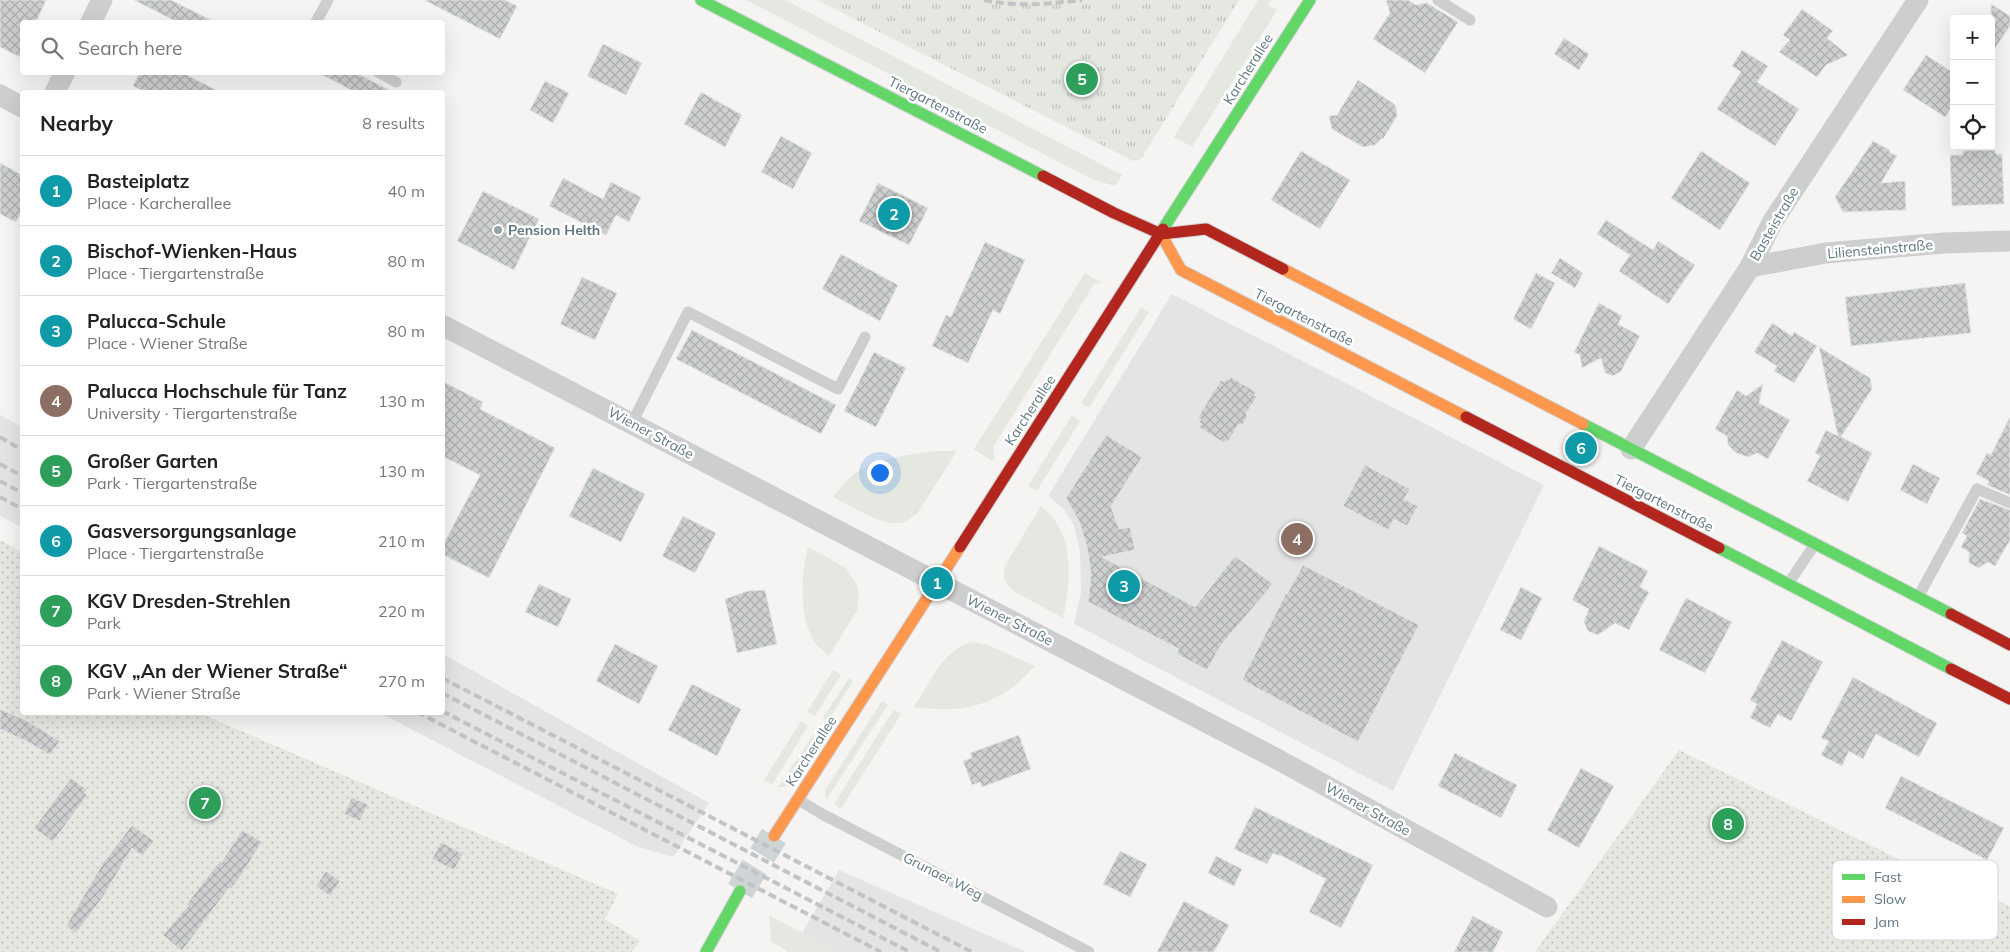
<!DOCTYPE html>
<meta charset="utf-8">
<style>
:root{--surface:#fff;--page:#f2f2f2;--text:#222;--muted:#767676;--line:#e0e0e0;--accent:#0f766e}
body{margin:0;font-family:Mulish,sans-serif;background:var(--page);color:var(--text)}
.controls{position:absolute;right:15px;top:15px;display:grid;overflow:hidden;border-radius:5px;box-shadow:0 5px 20px #0002}
.controls button{width:45px;height:45px;display:grid;place-items:center;padding:0;border:0;border-bottom:1px solid var(--line);background:var(--surface);color:var(--text);font:25px sans-serif}
.you{position:absolute;left:879px;top:472px;width:18px;height:18px;margin:-12px;border:4px solid #fff;border-radius:50%;background:#1a73e8;box-shadow:0 0 0 8px #1a73e833}
.badge{display:grid;place-items:center;width:32px;height:32px;border-radius:50%;background:var(--accent);color:#fff;font-size:16px;font-weight:700}
.pin{position:absolute;translate:-50% -50%;border:2px solid #fff;box-shadow:0 1px 5px #0006}
.list{margin:0;padding:0;list-style:none}
h2{display:flex;justify-content:space-between;align-items:center;height:65px;margin:0;padding:0 20px;font-size:21px}
h2 small{font-size:16px;font-weight:400;color:var(--muted)}
.list li{display:grid;grid-template-columns:32px 1fr auto;gap:15px;align-items:center;box-sizing:border-box;height:70px;padding:0 20px;border-top:1px solid var(--line)}
.list b{display:block;font-size:19px;white-space:nowrap}
.list p{margin:0;font-size:16px;white-space:nowrap;color:var(--muted)}
.list em{font-size:16px;font-style:normal;color:var(--muted)}
.icon{flex:none;width:28px;height:28px;fill:none;stroke:currentColor;stroke-width:2;stroke-linecap:round;stroke-linejoin:round}
.map{position:relative;flex:none;width:2010px;height:952px;overflow:hidden}
.search{position:absolute;background:var(--surface);box-shadow:0 5px 20px #0002;left:20px;top:20px;width:425px;height:55px;display:flex;align-items:center;gap:12px;box-sizing:border-box;padding:0 18px;border-radius:5px;color:var(--muted);font-size:19px}
.panel{position:absolute;background:var(--surface);box-shadow:0 5px 20px #0002;left:20px;top:90px;width:425px;height:625px;border-radius:5px}
.map>svg:first-child{display:block}
</style>
<div class="map">
<svg width="2010" height="952" viewBox="0 0 2010 952">
<defs>
<pattern id="park-tufts" width="24" height="20" patternUnits="userSpaceOnUse" patternTransform="scale(1.25)"><rect width="24" height="20" fill="#e5e8e1"/><path d="M3 7l-1-3M5 7V3M7 7l1-3M15 17l-1-3M17 17v-4M19 17l1-3" fill="none" stroke="#bdc1bc"/></pattern>
<pattern id="garden-dots" width="8" height="8" patternUnits="userSpaceOnUse" patternTransform="scale(1.25)"><rect width="8" height="8" fill="#e5e8e1"/><path d="M2 2h.1M6 6h.1" fill="none" stroke="#bdc1bc" stroke-width="1.8" stroke-linecap="round"/></pattern>
<pattern id="building-cross-hatch" width="8" height="8" patternUnits="userSpaceOnUse" patternTransform="scale(1.25)"><rect width="8" height="8" fill="#ced0d0"/><path d="M0 0l8 8M0 8l8-8" fill="none" stroke="#aaaeae"/></pattern>
</defs>
<rect width="100%" height="100%" fill="#f5f4f3"/>
<path fill="#e3e5e4" d="M1172 294 1544 485 1393 791 1074 624 1081 592 1080 551 1074 526 1064 509 1048 496Z
M0 415 22 427V527L0 516Z
M443 654 709 803 673 857 638 847 380 713 442 712Z
M839 870 1026 952H838L802 933Z"/>
<path fill="#e5e8e1" d="M746 0H785L1122 175 1115 186 1094 180Z
M1258 0H1271L1268 5 1277 10 1192 147 1174 137Z
M1085 273 1102 283 1094 284 993 447 995 458 992 461 974 449Z
M1141 307 1149 312 1089 408 1081 403Z
M1072 415 1080 421 1037 491 1028 486Z
M936 451H957L917 514C912 517 906 522 900 523 881 526 850 505 833 497 840 488 847 479 857 472 876 458 913 454 936 451Z
M1041 506C1046 511 1052 515 1055 520 1074 547 1070 588 1063 618L1015 592C1005 584 1001 576 1006 564Z
M808 547 846 568 857 585 859 597 857 611 829 656C825 652 820 649 817 645 798 622 801 574 808 547Z
M973 642 988 645 1035 666C1000 705 966 714 914 707 930 683 943 648 973 642Z
M833 670 841 675 815 716 807 712Z
M849 678 853 681 829 720 822 719Z
M882 701 888 705 826 800 825 790Z
M894 709 901 714 841 809 834 804Z
M801 721 808 726 772 785 764 780Z
M813 735 818 737 787 787H778Z
M769 915 838 952H788L771 941Z"/>
<path fill="url(#park-tufts)" d="M817 0H1239L1141 159 1133 161Z"/>
<path fill="url(#garden-dots)" d="M0 540 22 552V712L200 713 618 894 605 919 640 941 632 952H0Z
M1679 750 1991 905 1995 899 2010 907V952H1535Z"/>
<path fill="url(#building-cross-hatch)" stroke="#e4e4e3" d="M0 0H46L36 22H22V58L0 47Z
M134 0H171L215 22H177Z
M424 0H505L517 6 500 39Z
M1386 0H1408L1416 5 1427 3 1458 22 1425 73 1373 39 1390 13Z
M1991 4 2010 16V26L1991 54Z
M1802 9 1833 31 1827 38 1848 55 1826 65 1817 77 1779 52 1790 40 1783 35Z
M1564 38 1589 54 1579 70 1554 54Z
M603 44 642 63 626 95 587 76Z
M1742 50 1768 66 1757 82 1799 109 1775 146 1717 109 1741 72 1732 66Z
M1926 55 1954 73V103L1945 117 1903 90Z
M140 72H181L220 92H146L133 86Z
M317 72H354L393 92H355Z
M1358 80 1393 103 1396 107 1397 116 1383 139 1382 138 1375 145 1363 147 1332 129 1329 116 1337 115Z
M545 81 569 93 553 123 530 110Z
M701 92 742 115 725 147 684 124Z
M781 136 812 153 793 189 761 172Z
M1873 141 1890 150 1889 152 1897 156 1881 183 1905 181 1906 210 1843 212 1835 197Z
M1995 150 1996 154H2002L2004 204 1952 206 1950 155H1963V151Z
M1301 151 1350 180 1320 229 1271 200Z
M1701 151 1750 183 1720 230 1671 198Z
M0 163 22 175V210L16 222 0 214Z
M563 178 603 199 611 182 641 197 629 222 616 215 606 235 549 206Z
M878 183 928 208 909 245 859 221Z
M483 191 539 219 514 270 457 241Z
M1606 220 1653 250 1658 241 1695 265 1668 304 1619 271 1630 255 1597 234Z
M985 242 1025 260 1000 314 993 310 968 363 932 346 946 315 951 317Z
M841 254 898 285 880 321 822 289Z
M1560 258 1583 273 1575 288 1551 273Z
M1536 273 1555 283 1531 329 1513 319Z
M582 277 617 293 595 340 560 324Z
M1965 283 1971 333 1851 346 1845 297Z
M1599 303 1622 316 1618 324 1640 336 1621 371 1613 376 1605 373 1601 358 1582 368 1580 355 1574 352Z
M1772 323 1792 336 1794 332 1817 346 1794 383 1774 371 1777 366 1754 352Z
M692 330 836 405 821 434 676 359Z
M1819 347 1870 378 1872 389 1841 437 1872 453 1848 502 1807 481 1820 456 1815 453 1826 430 1838 436Z
M874 352 906 368 876 427 844 411Z
M1231 377 1256 392 1254 395 1257 397 1246 413 1247 417 1243 424 1238 425 1228 442 1226 440 1224 443 1199 427 1201 424 1199 422 1201 419 1198 417 1221 380 1224 382 1226 379 1229 380Z
M442 381 483 402 480 409 555 448 489 578 442 554V547L480 475 442 456Z
M1763 384 1759 403 1790 420 1768 459 1757 453 1748 457 1736 453 1728 445 1727 436 1715 429 1737 390 1746 396Z
M2010 417V495L1987 485 1989 481 1976 474 1987 453 1991 455Z
M1106 435 1142 457 1111 506 1119 529 1130 527 1135 550 1102 557 1195 607 1235 556 1273 584 1221 645 1207 670 1177 654 1179 649 1088 602 1091 574 1087 547 1079 521 1066 498Z
M1913 464 1940 478 1927 504 1900 490Z
M1365 465 1410 489 1404 499 1418 506 1407 526 1394 519 1388 530 1343 506Z
M593 468 645 494 621 542 569 516Z
M1980 499 2010 510V540L1995 566 1988 562 1979 568 1969 563V552L1961 547 1967 536 1962 533Z
M683 516 716 533 695 573 662 556Z
M1599 546 1648 571 1640 587 1649 592 1629 630 1615 623 1598 635 1588 631 1584 622 1589 609 1572 600Z
M1303 565 1419 625 1358 742 1242 680 1286 593 1287 594Z
M539 584 571 599 558 627 525 612Z
M1521 587 1542 598 1521 640 1500 630Z
M765 590 777 644 737 653 725 599 748 591Z
M1686 598 1732 622 1705 673 1659 650Z
M1782 640 1823 662 1791 721 1778 714 1770 728 1750 718 1757 704 1750 700Z
M615 644 658 666 639 704 596 681Z
M1853 677 1937 723 1919 757 1876 734 1863 759 1849 751 1842 766 1821 755 1829 741 1821 738Z
M692 684 741 709 717 756 668 730Z
M0 709 25 720 60 741 50 755 28 742 0 729Z
M1019 735 1031 769 982 787 980 782 972 785 963 761 972 758 970 753Z
M1455 753 1517 785 1501 818 1438 786Z
M1581 768 1614 786 1579 848 1547 830Z
M1901 776 2004 828 1987 860 1885 808Z
M71 778 87 790 84 793 87 795 53 842 34 828Z
M352 797 368 805 360 821 344 814Z
M1255 807 1373 865 1341 928 1309 912 1326 879 1280 855 1279 856 1273 853 1267 864 1234 849Z
M132 825 154 841 142 856 132 848 103 897 76 933 66 926 103 863Z
M242 830 262 842 240 877 231 889 229 888 182 951 163 935 188 906 186 905 220 861 221 863Z
M441 842 463 854 454 870 432 859Z
M1120 851 1147 864 1130 897 1103 884Z
M1216 856 1242 869 1234 886 1208 873Z
M326 871 340 881 330 896 316 886Z
M1184 901 1229 925 1214 952H1157Z
M1473 916 1503 932 1493 952H1454Z"/>
<g fill="none" stroke-linecap="round" stroke-linejoin="round">
<path stroke="#cfd5d6" stroke-width="28" stroke-dasharray="28 14" stroke-linecap="butt" d="M740 891 774 836"/>
<g stroke="#ced1d2" stroke-width="13">
<path id="fast" d="M701 0 1043 176
M1163 229 1310 0
M1583 424 1951 614
M1719 548 1951 669
M706 952 740 891"/>
</g>
<g stroke="#ced1d2" stroke-width="13">
<path id="slow" d="M1161 234 1181 270 1466 417
M1283 269 1583 424
M774 836 960 547"/>
</g>
<g stroke="#ced1d2" stroke-width="13">
<path id="jam" d="M1043 176 1114 213 1161 234 1206 229 1283 269
M1466 417 1719 548
M960 547 1163 229
M1951 614 2010 645
M1951 669 2010 699"/>
</g>
<path stroke="#cdcece" stroke-width="11" d="M1438 0 1470 20
M316 22 328 0
M378 72 396 82
M632 423 688 312 838 389 865 337
M1788 584 1815 544
M1918 597 1977 489 2010 503
M797 799 822 814 1089 952"/>
<path stroke="#cdcece" stroke-width="21" d="M91 22 102 0
M55 92 65 72
M0 95 22 107
M1750 267 1826 253 1944 243 2010 241
M442 325 1277 759 1547 907
M1631 449 1750 267 1773 221 1918 0"/>
<use href="#fast" stroke="#63d668" stroke-width="11"/>
<use href="#slow" stroke="#ff974d" stroke-width="11"/>
<use href="#jam" stroke="#b3261e" stroke-width="11"/>
<path stroke="#c1c4c4" stroke-width="4" stroke-dasharray="8 4" stroke-linecap="butt" d="M984 0C1016 7 1049 4 1082 0
M0 437 22 450
M0 464 22 476
M0 481 22 493
M0 497 22 509
M442 678 972 952
M442 693 941 952
M442 711 910 952
M417 712 881 952"/>
</g>
<circle fill="#93a3a8" stroke="#fff" stroke-width="2" cx="498" cy="230" r="5"/>
<g text-anchor="middle" dominant-baseline="central" stroke-width="5" stroke-linejoin="round" paint-order="stroke">
<g font-size="14" fill="#5e7780" stroke="#fff">
<text transform="translate(1248 69) rotate(-58)">Karcherallee</text>
<text transform="translate(938 105) rotate(27)">Tiergartenstraße</text>
<text transform="translate(1774 224) rotate(-60)">Basteistraße</text>
<text transform="translate(1880 249) rotate(-5)">Liliensteinstraße</text>
<text transform="translate(1304 317) rotate(27)">Tiergartenstraße</text>
<text transform="translate(1030 410) rotate(-57)">Karcherallee</text>
<text transform="translate(651 433) rotate(28)">Wiener Straße</text>
<text transform="translate(1664 503) rotate(27)">Tiergartenstraße</text>
<text transform="translate(1010 620) rotate(27)">Wiener Straße</text>
<text transform="translate(811 751) rotate(-57)">Karcherallee</text>
<text transform="translate(1368 809) rotate(29)">Wiener Straße</text>
<text transform="translate(943 876) rotate(27)">Grunaer Weg</text>
</g>
<g font-size="14" font-weight="bold" fill="#5e7780" stroke="#fff" text-anchor="start">
<text x="508" y="230">Pension Helth</text>
</g>
</g>
<rect x="1832" y="860" width="166" height="80" rx="8" fill="#fff" stroke="#cfd6d9" stroke-width="1"/>
<rect x="1842" y="874" width="23" height="6" fill="#63d668"/>
<rect x="1842" y="896" width="23" height="7" fill="#ff974d"/>
<rect x="1842" y="919" width="23" height="6" fill="#b3261e"/>
<g font-size="14" fill="#5e7780">
<text x="1874" y="882">Fast</text>
<text x="1874" y="904">Slow</text>
<text x="1874" y="927">Jam</text>
</g>
</svg>
<div class="controls">
<button>+</button>
<button>−</button>
<button><svg class="icon" aria-label="locate" viewBox="0 0 24 24"><circle cx="12" cy="12" r="6"/><path d="M12 2v4M12 18v4M2 12h4M18 12h4"/></svg></button>
</div>
<div class="you"></div>
<div class="pin badge" style="left:937px;top:583px;background:#0f9aa8">1</div>
<div class="pin badge" style="left:894px;top:214px;background:#0f9aa8">2</div>
<div class="pin badge" style="left:1124px;top:586px;background:#0f9aa8">3</div>
<div class="pin badge" style="left:1297px;top:539px;background:#8d6e63">4</div>
<div class="pin badge" style="left:1082px;top:79px;background:#2e9e5b">5</div>
<div class="pin badge" style="left:1581px;top:448px;background:#0f9aa8">6</div>
<div class="pin badge" style="left:205px;top:803px;background:#2e9e5b">7</div>
<div class="pin badge" style="left:1728px;top:824px;background:#2e9e5b">8</div>
<div class="search"><svg class="icon" aria-label="search" viewBox="0 0 24 24"><circle cx="10" cy="10" r="6"/><path d="M15 15l6 6"/></svg>Search here</div>
<section class="panel">
<h2>Nearby<small>8 results</small></h2>
<ul class="list">
<li><span class="badge" style="background:#0f9aa8">1</span><div><b>Basteiplatz</b><p>Place · Karcherallee</p></div><em>40 m</em></li>
<li><span class="badge" style="background:#0f9aa8">2</span><div><b>Bischof-Wienken-Haus</b><p>Place · Tiergartenstraße</p></div><em>80 m</em></li>
<li><span class="badge" style="background:#0f9aa8">3</span><div><b>Palucca-Schule</b><p>Place · Wiener Straße</p></div><em>80 m</em></li>
<li><span class="badge" style="background:#8d6e63">4</span><div><b>Palucca Hochschule für Tanz</b><p>University · Tiergartenstraße</p></div><em>130 m</em></li>
<li><span class="badge" style="background:#2e9e5b">5</span><div><b>Großer Garten</b><p>Park · Tiergartenstraße</p></div><em>130 m</em></li>
<li><span class="badge" style="background:#0f9aa8">6</span><div><b>Gasversorgungsanlage</b><p>Place · Tiergartenstraße</p></div><em>210 m</em></li>
<li><span class="badge" style="background:#2e9e5b">7</span><div><b>KGV Dresden-Strehlen</b><p>Park</p></div><em>220 m</em></li>
<li><span class="badge" style="background:#2e9e5b">8</span><div><b>KGV „An der Wiener Straße“</b><p>Park · Wiener Straße</p></div><em>270 m</em></li>
</ul>
</section>
</div>
